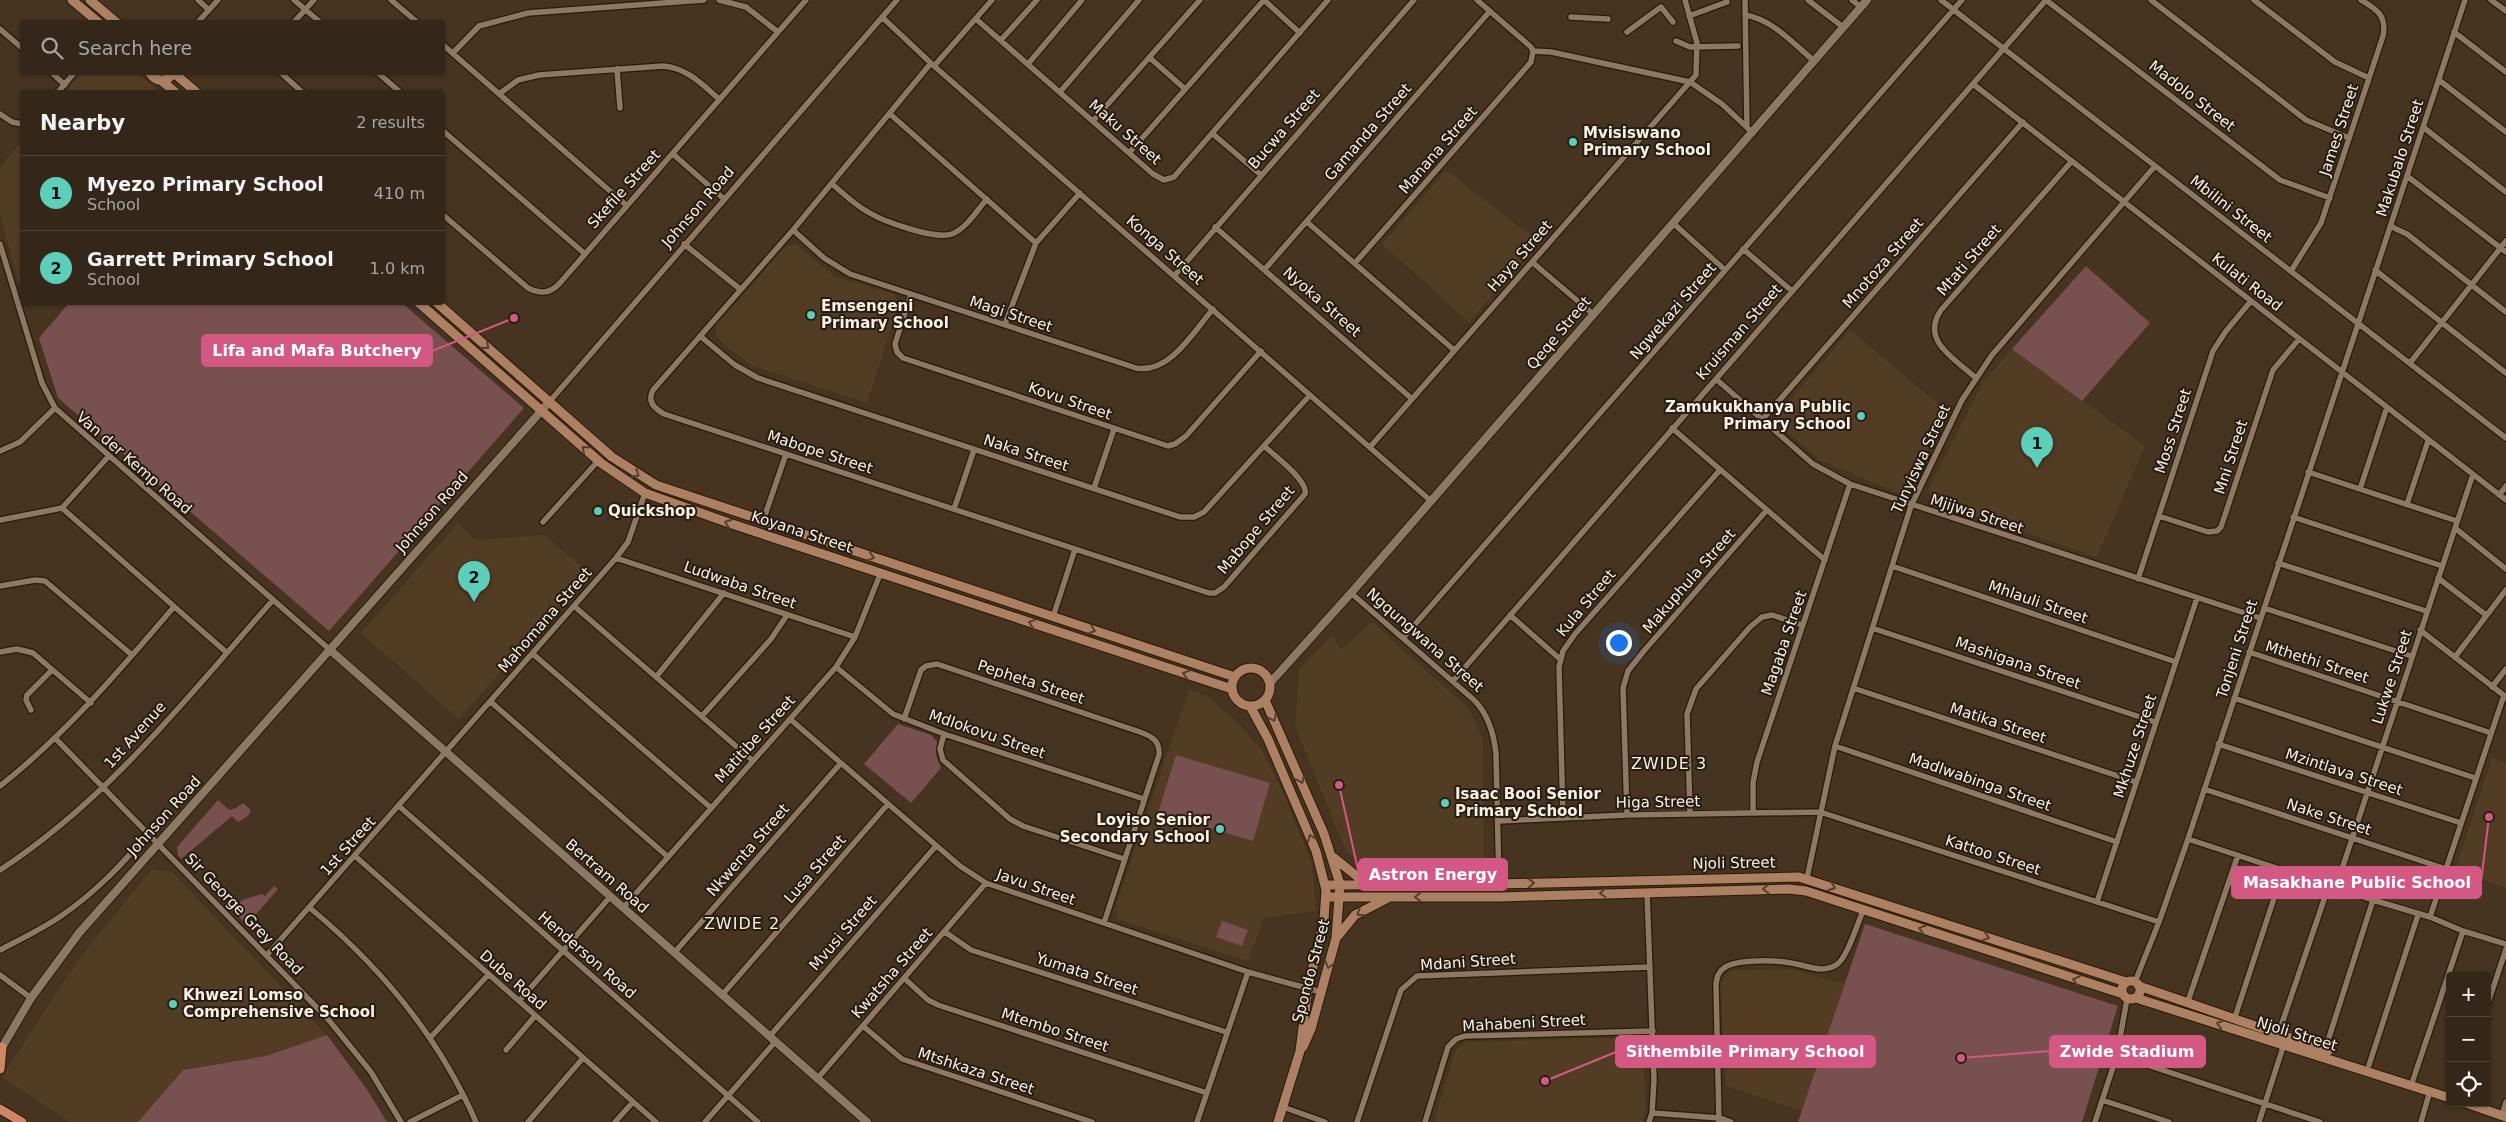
<!DOCTYPE html>
<meta charset="utf-8">
<style>
:root{--surface:#342618;--page:#3f3225;--text:#f1f3f6;--muted:#a9a5a2;--line:#4e4337;--accent:#5cceba}
body{margin:0;font-family:"DejaVu Sans",sans-serif;background:var(--page);color:var(--text)}
.controls{position:absolute;right:15px;bottom:15px;display:grid;overflow:hidden;border-radius:5px;box-shadow:0 1px 4px #0004}
.controls button{width:45px;height:45px;display:grid;place-items:center;padding:0;border:0;border-bottom:1px solid var(--line);background:var(--surface);color:var(--text);font:25px sans-serif}
.you{position:absolute;left:1618px;top:642px;width:18px;height:18px;margin:-12px;border:4px solid #fff;border-radius:50%;background:#1a73e8;box-shadow:0 0 0 8px #1a73e833}
.badge{display:grid;place-items:center;width:32px;height:32px;border-radius:50%;background:var(--accent);color:#111;font-size:16px;font-weight:700}
.pin{position:absolute;translate:-50% -41px;filter:drop-shadow(0 1px 2px #0008)}
.pin::after{content:'';position:absolute;top:26px;width:18px;height:15px;background:inherit;clip-path:polygon(0 0,100% 0,50% 100%)}
.list{margin:0;padding:0;list-style:none}
h2{display:flex;justify-content:space-between;align-items:center;height:65px;margin:0;padding:0 20px;font-size:21px}
h2 small{font-size:16px;font-weight:400;color:var(--muted)}
.list li{display:grid;grid-template-columns:32px 1fr auto;gap:15px;align-items:center;box-sizing:border-box;height:75px;padding:0 20px;border-top:1px solid var(--line)}
.list b{display:block;font-size:19px;white-space:nowrap}
.list p{margin:0;font-size:16px;white-space:nowrap;color:var(--muted)}
.list em{font-size:16px;font-style:normal;color:var(--muted)}
.icon{flex:none;width:28px;height:28px;fill:none;stroke:currentColor;stroke-width:2;stroke-linecap:round;stroke-linejoin:round}
.map{position:relative;flex:none;width:2506px;height:1122px;overflow:hidden}
.search{position:absolute;background:var(--surface);box-shadow:0 1px 4px #0004;left:20px;top:20px;width:425px;height:55px;display:flex;align-items:center;gap:12px;box-sizing:border-box;padding:0 18px;border-radius:5px;color:var(--muted);font-size:19px}
.panel{position:absolute;background:var(--surface);box-shadow:0 1px 4px #0004;left:20px;top:90px;width:425px;height:215px;border-radius:5px}
.map>svg:first-child{display:block}
</style>
<div class="map">
<svg width="2506" height="1122" viewBox="0 0 2506 1122">
<rect width="100%" height="100%" fill="#463320"/>
<path fill="#533c24" d="M82 72 137 73 160 92H65Z
M22 141V293L0 215V167Z
M1446 170 1539 242 1469 322 1382 244Z
M791 245H797L834 276 894 294 899 304 867 403 753 366 725 346 716 335V325L785 247Z
M1850 330 1948 412 1905 496 1820 460 1773 420Z
M2012 349 2145 446 2097 557 1934 502 1928 489 1983 382Z
M458 523 475 540 544 535 588 572 459 719 361 633Z
M1372 622 1468 708 1483 739 1484 867 1476 875 1385 877 1346 852 1295 726 1299 670 1332 635 1341 650Z
M1189 689 1210 698 1242 727 1261 749 1284 795 1312 864 1316 911 1264 918 1248 961 1119 920 1115 909Z
M2492 758 2506 763V888L2455 870Z
M152 869 172 872 327 1035 266 1056 183 1070 138 1122H70L2 1077 69 973 73 971 74 965Z
M1792 969 1845 984 1802 1111 1726 1086 1720 982 1732 970Z
M1642 1037 1646 1111 1642 1122H1434L1455 1051 1465 1042Z"/>
<path fill="#78504f" d="M2086 266 2150 323 2082 401 2012 349Z
M70 302 402 303 524 408 329 631 58 398 39 338Z
M898 724 931 735 937 742 936 755 941 768 911 803 864 764Z
M1176 755 1270 783 1253 841 1158 813Z
M218 800 229 810 236 808 243 803 251 810 248 816 238 822 232 816 181 859 178 855 177 847Z
M274 886 278 889 247 925 232 910 242 900 262 894 265 896Z
M1222 921 1248 930 1242 946 1216 937Z
M1865 924 2118 1006 2082 1122H1798Z
M327 1035 366 1088 387 1122H138L183 1070 266 1056Z"/>
<g fill="none" stroke-linecap="round" stroke-linejoin="round">
<g stroke="#2b1a08" stroke-width="8">
<path id="minor" d="M198 0 209 10
M294 0 320 22
M391 0 417 22
M719 0 746 7 778 32
M1264 0 1300 33
M1745 0 1747 127
M1808 0 1843 27
M1852 0 1861 7
M1941 0 2506 438
M2046 0 2280 180 2330 198
M2151 0 2306 120 2349 138
M2254 0 2335 62 2369 78
M2491 0 2506 11
M1745 15C1772 19 1794 44 1814 61
M1689 16 1727 2
M882 17 934 66 1431 501
M1571 17 1608 19
M976 19 1153 174 1164 180 1174 177 1180 170 1328 0
M198 22 218 0
M294 22 314 0
M0 29 22 48
M1627 32 1661 7 1673 22
M2454 32 2506 72
M1001 40 1037 0
M1676 41 1690 47 1738 46
M442 44 626 205
M1533 51 1551 52 1690 82 1722 104 1753 133
M453 53 479 26 528 13 704 0
M1150 58 1185 89
M931 63 793 230 653 390C647 402 654 408 664 414L1209 593H1215L1224 587 1305 494C1309 481 1274 455 1264 446
M1028 64 1082 0
M934 66 992 0
M617 69 620 108
M51 72 65 85
M280 72 302 92
M377 72 400 92
M2439 80 2506 132
M1973 84 2506 500
M58 92 75 72
M1060 92 1139 0
M499 94 518 80 539 75 663 66C687 68 702 84 719 99
M0 114 12 122 22 124
M890 114 1036 243
M1093 121 1200 0
M2423 127 2506 192
M442 130 584 253
M1213 134 1261 175
M1129 153 1264 0
M673 154 724 199
M2407 176 2506 252
M832 184C844 194 855 205 868 212 884 222 936 240 952 234 967 228 977 210 987 199
M442 214 528 288C540 294 549 294 559 284L806 0
M1307 222 1454 350
M1673 223 1725 270
M2390 226 2407 234 2506 312
M1215 227 1411 398
M793 230 824 258 850 274 1136 368C1170 374 1194 331 1213 309
M0 244 42 383 55 408 329 649
M684 244 740 289
M1743 249 1792 291
M1532 262 1593 314
M1355 263 1531 62 1533 51 1531 47 1477 0
M1265 269 1490 11
M2375 270 2506 373
M2291 271 2321 223 2383 36C2387 16 2377 9 2361 0
M1175 275 1414 0
M911 294 895 344 897 352 903 358 1168 446 1175 444 1186 436 1261 351
M1005 324 1036 243 1080 193
M700 336 735 365 758 378 1180 517H1194L1204 512 1310 395
M2410 363 2506 241
M1976 378C1955 359 1920 341 1941 310L2072 161
M1716 379 1813 464 1850 484 2260 618
M550 401 897 0
M1762 420 2023 122
M1672 428 1825 560
M1370 447 1696 75 1697 43 1685 0
M0 451 20 442 55 408
M2308 472 2457 521
M1094 488 1114 429
M2360 489 2387 407
M2499 495 2506 486
M2407 504 2428 441
M62 508 226 652
M954 509 974 450
M2159 516 2208 532 2217 531 2221 527 2273 370 2299 339
M2293 517 2442 566
M0 520 62 508 108 457
M763 521 786 454
M543 522 598 461
M2455 528 2506 569
M616 558 855 637
M2278 563 2426 611
M1892 566 2176 662
M2438 578 2486 615
M2138 579 2213 351 2226 331 2251 301
M0 586 35 580 45 581 132 655
M1351 593 1474 700C1489 715 1494 734 1496 754L1499 884
M574 606 752 760
M2264 608 2411 656
M1510 615 1560 659
M1053 617 1075 549
M1872 628 2155 722
M2420 630 2506 697
M1403 638 1962 0
M0 652 17 649 33 653 91 703
M2249 652 2491 733
M533 654 710 807
M2455 657 2506 590
M836 667 893 714 944 734 1144 799
M656 677 724 593
M1453 681 2046 0
M2492 687 2506 669
M1853 688 2136 782
M2234 698 2475 778
M491 702 667 856
M31 710 26 700 27 695 52 670
M702 716 771 639 787 615
M790 719 960 866 986 883 1248 972 1321 992
M904 719 921 670 926 666 937 664 1140 732C1152 736 1160 741 1159 755L1104 923
M944 734 940 749 943 760 1010 819 1023 826 1124 859
M56 739 328 1019 371 1072 401 1122
M2218 744 2461 823
M1835 746 2117 842
M0 786C66 734 119 671 173 608
M2204 789 2446 869
M400 807 758 1122
M1753 811V783L1757 762 1850 484
M1690 813 1687 714 1696 689 1750 627 1762 617 1772 615 1802 625
M1627 815 1623 688 1628 671 1643 652 1766 511
M1563 817 1559 667 1563 651 1575 634 1720 470
M1498 821 1627 815 1820 812 2159 922
M2188 839 2373 900 2430 917 2463 931 2506 944
M355 856 656 1122
M0 870C109 799 188 696 273 600
M1807 878 1835 746 1911 506 1962 400 1992 355 2155 166
M2336 887 2473 474
M1647 892 1654 1080 1652 1113 1649 1122
M2097 902 2197 598
M310 908C381 967 439 1037 476 1122
M623 908 836 667 855 637 881 572
M2430 917 2504 695
M945 932 971 950 1226 1032
M0 950C21 939 42 929 61 916 92 895 126 862 148 832
M674 953 841 763
M267 955 616 558 628 542 645 493
M0 975 31 998
M904 978 928 1000 938 1005 1207 1093
M2135 982 2159 922 2188 839 2465 0
M722 995 888 804
M519 1001 610 897
M2187 1004 2238 855
M2487 1006 2506 949
M2234 1020 2283 871
M863 1026 902 1059 1092 1122
M2278 1035 2329 885
M769 1037 936 846
M430 1038 488 975
M506 1050 535 1016
M2325 1050 2373 900
M2117 1055 2320 1122
M2369 1065 2418 915
M817 1079 986 883
M2413 1080 2463 931
M2102 1100 2169 1122
M1283 1107 1325 1122
M1652 1113 1720 1118 1731 1122
M2502 1115 2506 1102
M410 1122 463 1095
M528 1122 583 1058
M615 1122 633 1102
M705 1122 775 1042
M1197 1122 1248 972
M1357 1122 1401 990 1417 976 1650 967
M1425 1122 1448 1047 1456 1039 1465 1036 1653 1031
M1719 1122 1716 984C1717 977 1718 972 1724 968 1735 959 1777 960 1791 963 1806 965 1822 974 1836 965 1847 959 1857 924 1863 911
M2095 1122 2117 1055 2127 999
M2259 1122 2284 1044
M2421 1122 2430 1091"/>
</g>
<g stroke="#2b1a08" stroke-width="10">
<path id="tertiary" d="M329 649 867 1122
M1270 683 1351 593 1867 0
M0 1051 31 998 79 933 550 401"/>
</g>
<g stroke="#2b1a08" stroke-width="11">
<path id="secondary" d="M72 0 98 22
M90 0 116 22
M149 72C156 83 167 83 174 72
M174 73 196 92
M162 81 175 92
M418 302 601 463 645 493 729 523 1232 689
M436 302 612 457 656 485 1235 677
M1232 687a19 19 0 1 1 38 0a19 19 0 1 1-38 0Z
M1265 700 1324 834 1340 884 1336 938 1311 1029 1303 1047
M1250 706 1268 739 1316 851 1326 890 1324 920 1308 988 1300 1051 1278 1122
M1333 857 1359 878 1371 884
M1325 885 1499 884 1799 877 2126 982
M1326 897H1499L1789 889 1806 891 2123 994
M1338 936 1355 915 1388 898
M2122 990a9 9 0 1 1 18 0a9 9 0 1 1-18 0Z
M2139 986 2328 1051
M2136 998 2450 1098
M2466 1103 2506 1117"/>
</g>
<g stroke="#2b1a08" stroke-width="11">
<path id="primary" d="M0 1069 2 1047
M0 1109 22 1122"/>
</g>
<use href="#minor" stroke="#8d7863" stroke-width="5.5"/>
<use href="#tertiary" stroke="#8d7863" stroke-width="8"/>
<use href="#secondary" stroke="#ad8064" stroke-width="9"/>
<use href="#primary" stroke="#ce8764" stroke-width="9"/>
</g>
<defs><path id="oneway-chevron" d="M-2-3.5L2.5 0L-2 3.5" fill="none" stroke-width="1.6" stroke-linecap="round" stroke-linejoin="round" transform="scale(1.25)"/></defs>
<g stroke="#554030">
<use href="#oneway-chevron" transform="translate(486 346) rotate(41)"/>
<use href="#oneway-chevron" transform="translate(585 449) rotate(-140)"/>
<use href="#oneway-chevron" transform="translate(636 474) rotate(32)"/>
<use href="#oneway-chevron" transform="translate(728 523) rotate(-162)"/>
<use href="#oneway-chevron" transform="translate(871 557) rotate(18)"/>
<use href="#oneway-chevron" transform="translate(1032 623) rotate(-161)"/>
<use href="#oneway-chevron" transform="translate(1092 630) rotate(18)"/>
<use href="#oneway-chevron" transform="translate(1186 674) rotate(-162)"/>
<use href="#oneway-chevron" transform="translate(1273 718) rotate(65)"/>
<use href="#oneway-chevron" transform="translate(1301 780) rotate(67)"/>
<use href="#oneway-chevron" transform="translate(1311 838) rotate(-113)"/>
<use href="#oneway-chevron" transform="translate(1531 883) rotate(-2)"/>
<use href="#oneway-chevron" transform="translate(1832 887) rotate(20)"/>
<use href="#oneway-chevron" transform="translate(1766 889) rotate(179)"/>
<use href="#oneway-chevron" transform="translate(1603 893) rotate(178)"/>
<use href="#oneway-chevron" transform="translate(1418 897) rotate(180)"/>
<use href="#oneway-chevron" transform="translate(1360 913) rotate(147)"/>
<use href="#oneway-chevron" transform="translate(1922 929) rotate(-163)"/>
<use href="#oneway-chevron" transform="translate(1986 937) rotate(18)"/>
<use href="#oneway-chevron" transform="translate(1329 965) rotate(106)"/>
<use href="#oneway-chevron" transform="translate(2076 980) rotate(-163)"/>
<use href="#oneway-chevron" transform="translate(2220 1024) rotate(-162)"/>
</g>
<g fill="#5cceba" stroke="#251d14" stroke-width="2">
<circle cx="1573" cy="142" r="5"/>
<circle cx="811" cy="315" r="5"/>
<circle cx="1861" cy="416" r="5"/>
<circle cx="598" cy="511" r="5"/>
<circle cx="1445" cy="803" r="5"/>
<circle cx="1220" cy="829" r="5"/>
<circle cx="173" cy="1004" r="5"/>
</g>
<g text-anchor="middle" dominant-baseline="central" stroke-width="4" stroke-linejoin="round" paint-order="stroke">
<g font-size="15" fill="#fbefe4" stroke="#251d14">
<text transform="translate(2192 96) rotate(38)">Madolo Street</text>
<text transform="translate(1284 129) rotate(-49)">Bucwa Street</text>
<text transform="translate(2339 130) rotate(-72)">James Street</text>
<text transform="translate(1125 132) rotate(41)">Maku Street</text>
<text transform="translate(1368 132) rotate(-49)">Gamanda Street</text>
<text transform="translate(1438 150) rotate(-49)">Manana Street</text>
<text transform="translate(2400 158) rotate(-72)">Makubalo Street</text>
<text transform="translate(624 189) rotate(-48)">Skefile Street</text>
<text transform="translate(698 207) rotate(-49)">Johnson Road</text>
<text transform="translate(2231 209) rotate(38)">Mbilini Street</text>
<text transform="translate(1165 250) rotate(41)">Konga Street</text>
<text transform="translate(1520 256) rotate(-49)">Haya Street</text>
<text transform="translate(1969 260) rotate(-49)">Mtati Street</text>
<text transform="translate(1883 263) rotate(-49)">Mnotoza Street</text>
<text transform="translate(2247 282) rotate(38)">Kulati Road</text>
<text transform="translate(1322 302) rotate(41)">Nyoka Street</text>
<text transform="translate(1673 311) rotate(-49)">Ngwekazi Street</text>
<text transform="translate(1011 314) rotate(18)">Magi Street</text>
<text transform="translate(1739 332) rotate(-49)">Kruisman Street</text>
<text transform="translate(1559 333) rotate(-50)">Qeqe Street</text>
<text transform="translate(1070 401) rotate(19)">Kovu Street</text>
<text transform="translate(2173 431) rotate(-72)">Moss Street</text>
<text transform="translate(820 452) rotate(18)">Mabope Street</text>
<text transform="translate(1026 453) rotate(18)">Naka Street</text>
<text transform="translate(2231 457) rotate(-72)">Mni Street</text>
<text transform="translate(1921 459) rotate(-65)">Tunyiswa Street</text>
<text transform="translate(134 463) rotate(41)">Van der Kemp Road</text>
<text transform="translate(432 512) rotate(-49)">Johnson Road</text>
<text transform="translate(1977 514) rotate(18)">Mjijwa Street</text>
<text transform="translate(1256 530) rotate(-50)">Mabope Street</text>
<text transform="translate(802 532) rotate(18)">Koyana Street</text>
<text transform="translate(1689 581) rotate(-49)">Makuphula Street</text>
<text transform="translate(740 585) rotate(19)">Ludwaba Street</text>
<text transform="translate(2038 602) rotate(19)">Mhlauli Street</text>
<text transform="translate(1586 603) rotate(-50)">Kula Street</text>
<text transform="translate(545 620) rotate(-49)">Mahomana Street</text>
<text transform="translate(1425 640) rotate(41)">Ngqungwana Street</text>
<text transform="translate(1784 643) rotate(-71)">Magaba Street</text>
<text transform="translate(2237 649) rotate(-72)">Tonjeni Street</text>
<text transform="translate(2317 662) rotate(18)">Mthethi Street</text>
<text transform="translate(2018 663) rotate(19)">Mashigana Street</text>
<text transform="translate(2392 677) rotate(-72)">Lukwe Street</text>
<text transform="translate(1031 682) rotate(18)">Pepheta Street</text>
<text transform="translate(1998 723) rotate(18)">Matika Street</text>
<text transform="translate(987 734) rotate(19)">Mdlokovu Street</text>
<text transform="translate(135 735) rotate(-48)">1st Avenue</text>
<text transform="translate(755 739) rotate(-48)">Matitibe Street</text>
<text transform="translate(2135 746) rotate(-72)">Mkhuze Street</text>
<text transform="translate(2344 772) rotate(18)">Mzintlava Street</text>
<text transform="translate(1980 782) rotate(19)">Madlwabinga Street</text>
<text transform="translate(1658 802) rotate(-1)">Higa Street</text>
<text transform="translate(164 816) rotate(-48)">Johnson Road</text>
<text transform="translate(2329 817) rotate(18)">Nake Street</text>
<text transform="translate(348 846) rotate(-48)">1st Street</text>
<text transform="translate(748 850) rotate(-49)">Nkwenta Street</text>
<text transform="translate(1993 855) rotate(18)">Kattoo Street</text>
<text transform="translate(1734 863) rotate(-1)">Njoli Street</text>
<text transform="translate(815 869) rotate(-49)">Lusa Street</text>
<text transform="translate(607 876) rotate(41)">Bertram Road</text>
<text transform="translate(1036 887) rotate(19)">Javu Street</text>
<text transform="translate(244 914) rotate(46)">Sir George Grey Road</text>
<text transform="translate(843 933) rotate(-49)">Mvusi Street</text>
<text transform="translate(587 955) rotate(41)">Henderson Road</text>
<text transform="translate(1468 962) rotate(-4)">Mdani Street</text>
<text transform="translate(1311 971) rotate(-75)">Spondo Street</text>
<text transform="translate(892 973) rotate(-49)">Kwatsha Street</text>
<text transform="translate(1087 974) rotate(18)">Yumata Street</text>
<text transform="translate(513 980) rotate(41)">Dube Road</text>
<text transform="translate(1524 1023) rotate(-3)">Mahabeni Street</text>
<text transform="translate(1055 1030) rotate(18)">Mtembo Street</text>
<text transform="translate(2297 1034) rotate(17)">Njoli Street</text>
<text transform="translate(976 1071) rotate(18)">Mtshkaza Street</text>
</g>
<g font-size="15" font-weight="bold" fill="#fbefe4" stroke="#251d14" text-anchor="start">
<text x="1583" y="133">Mvisiswano<tspan x="1583" dy="17">Primary School</tspan></text>
<text x="821" y="306">Emsengeni<tspan x="821" dy="17">Primary School</tspan></text>
<text x="1851" y="407" text-anchor="end">Zamukukhanya Public<tspan x="1851" dy="17">Primary School</tspan></text>
<text x="608" y="511">Quickshop</text>
<text x="1455" y="794">Isaac Booi Senior<tspan x="1455" dy="17">Primary School</tspan></text>
<text x="1210" y="820" text-anchor="end">Loyiso Senior<tspan x="1210" dy="17">Secondary School</tspan></text>
<text x="183" y="995">Khwezi Lomso<tspan x="183" dy="17">Comprehensive School</tspan></text>
</g>
<g font-size="16" letter-spacing="1" fill="#fbefe4" stroke="#251d14">
<text x="1669" y="763">ZWIDE 3</text>
<text x="742" y="923">ZWIDE 2</text>
</g>
</g>
<path fill="none" stroke="#d35884" stroke-width="2" d="M514 318L432 351M1339 785L1359 874M2489 817L2481 882M1961 1058L2050 1051M1545 1081L1616 1052"/>
<g fill="#d35884" stroke="#251d14" stroke-width="2">
<circle cx="514" cy="318" r="5"/>
<circle cx="1339" cy="785" r="5"/>
<circle cx="2489" cy="817" r="5"/>
<circle cx="1961" cy="1058" r="5"/>
<circle cx="1545" cy="1081" r="5"/>
</g>
<g fill="#d35884" stroke="#d35884" stroke-width="2">
<rect x="202" y="335" width="230" height="31" rx="5"/>
<rect x="1359" y="859" width="148" height="31" rx="5"/>
<rect x="2232" y="867" width="249" height="31" rx="5"/>
<rect x="2050" y="1036" width="155" height="31" rx="5"/>
<rect x="1616" y="1036" width="259" height="31" rx="5"/>
</g>
<g font-size="16" text-anchor="middle" font-weight="bold" fill="#fff">
<text x="317" y="356">Lifa and Mafa Butchery</text>
<text x="1433" y="880">Astron Energy</text>
<text x="2357" y="888">Masakhane Public School</text>
<text x="2127" y="1057">Zwide Stadium</text>
<text x="1745" y="1057">Sithembile Primary School</text>
</g>
</svg>
<div class="controls">
<button>+</button>
<button>−</button>
<button><svg class="icon" aria-label="locate" viewBox="0 0 24 24"><circle cx="12" cy="12" r="6"/><path d="M12 2v4M12 18v4M2 12h4M18 12h4"/></svg></button>
</div>
<div class="you"></div>
<div class="pin badge" style="left:2037px;top:468px">1</div>
<div class="pin badge" style="left:474px;top:602px">2</div>
<div class="search"><svg class="icon" aria-label="search" viewBox="0 0 24 24"><circle cx="10" cy="10" r="6"/><path d="M15 15l6 6"/></svg>Search here</div>
<section class="panel">
<h2>Nearby<small>2 results</small></h2>
<ul class="list">
<li><span class="badge">1</span><div><b>Myezo Primary School</b><p>School</p></div><em>410 m</em></li>
<li><span class="badge">2</span><div><b>Garrett Primary School</b><p>School</p></div><em>1.0 km</em></li>
</ul>
</section>
</div>
